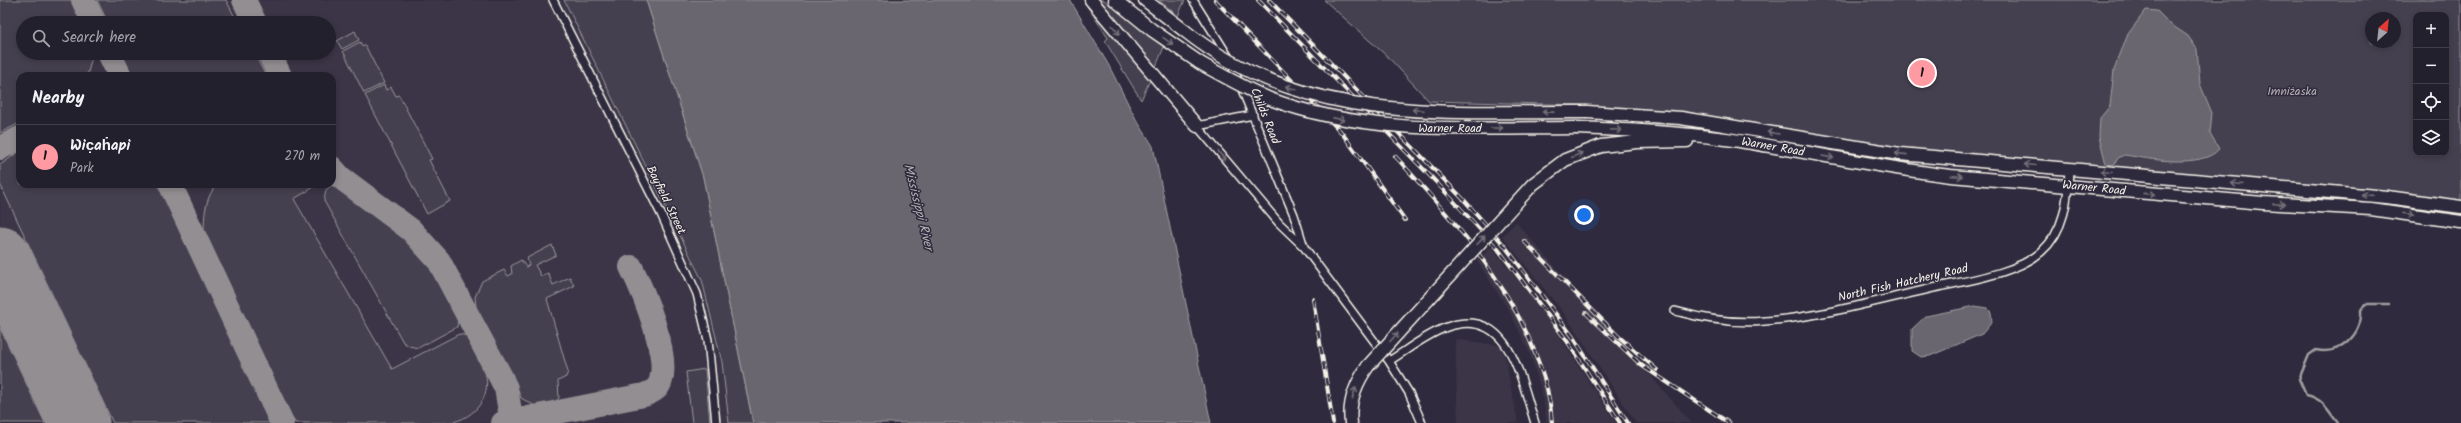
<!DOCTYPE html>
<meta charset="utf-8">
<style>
:root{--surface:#23202e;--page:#2b2836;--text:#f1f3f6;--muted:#a3a3aa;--line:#403e4a;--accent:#ff9aa2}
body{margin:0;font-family:Kalam,sans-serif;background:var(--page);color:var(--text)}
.controls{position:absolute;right:12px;top:12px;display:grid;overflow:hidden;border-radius:8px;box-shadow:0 2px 6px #0003}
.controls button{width:36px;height:36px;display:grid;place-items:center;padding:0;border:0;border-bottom:1px solid var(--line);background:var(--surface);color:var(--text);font:20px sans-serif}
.compass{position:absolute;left:2365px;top:12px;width:36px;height:36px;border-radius:50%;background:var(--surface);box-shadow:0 2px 6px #0003;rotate:27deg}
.you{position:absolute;left:1584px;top:215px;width:14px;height:14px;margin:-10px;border:3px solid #fff;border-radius:50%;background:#1a73e8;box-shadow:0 0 0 6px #1a73e833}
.badge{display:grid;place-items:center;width:26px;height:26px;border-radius:50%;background:var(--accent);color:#111;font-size:13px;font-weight:700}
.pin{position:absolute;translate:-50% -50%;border:2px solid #fff;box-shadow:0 1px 4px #0006}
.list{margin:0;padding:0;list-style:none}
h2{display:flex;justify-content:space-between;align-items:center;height:52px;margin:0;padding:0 16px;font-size:17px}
h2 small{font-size:13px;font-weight:400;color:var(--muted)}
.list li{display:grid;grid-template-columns:26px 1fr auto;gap:12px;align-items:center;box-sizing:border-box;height:64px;padding:0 16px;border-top:1px solid var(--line)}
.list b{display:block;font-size:15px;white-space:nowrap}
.list p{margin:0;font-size:13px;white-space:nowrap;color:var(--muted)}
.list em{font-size:13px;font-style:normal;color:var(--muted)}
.icon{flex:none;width:22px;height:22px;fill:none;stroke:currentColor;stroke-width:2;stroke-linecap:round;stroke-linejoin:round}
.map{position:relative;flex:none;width:2461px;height:423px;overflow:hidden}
.search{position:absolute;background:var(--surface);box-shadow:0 2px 6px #0003;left:16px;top:16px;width:320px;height:44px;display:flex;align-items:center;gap:10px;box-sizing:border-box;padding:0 14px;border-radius:22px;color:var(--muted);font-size:15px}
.panel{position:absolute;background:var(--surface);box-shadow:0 2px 6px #0003;left:16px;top:72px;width:320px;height:116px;border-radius:12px}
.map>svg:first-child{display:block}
</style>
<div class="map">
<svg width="2461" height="423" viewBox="0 0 2461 423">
<rect width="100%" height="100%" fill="#2f2a3d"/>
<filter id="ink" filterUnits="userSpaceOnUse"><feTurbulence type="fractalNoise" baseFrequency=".025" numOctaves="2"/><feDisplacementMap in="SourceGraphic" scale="8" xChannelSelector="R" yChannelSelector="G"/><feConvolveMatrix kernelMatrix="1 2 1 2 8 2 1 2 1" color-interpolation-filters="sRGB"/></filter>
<g filter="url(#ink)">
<path fill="#3b3647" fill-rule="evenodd" d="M0 0H564L702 280 722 362 729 423H0ZM23 23H329V53H23ZM20 76H332V184H20Z
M1516 222 1692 423H1636L1566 316 1502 236Z
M1491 247 1538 304 1616 423H1547L1542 393 1530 354 1510 312 1477 261Z
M1455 339 1503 346 1518 423H1458Z"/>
<path fill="#454050" stroke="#9c989c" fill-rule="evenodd" d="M0 0H73L83 23H23V53H93L87 76H20V123L0 133Z
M97 0H226L238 23H108Z
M564 0H646L703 177 753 423H729L722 362 702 280Z
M1096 0H1104L1164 47 1155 69Z
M1159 0H1185L1178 16Z
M1324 0H2461V203L1901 149 1704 116 1584 105 1429 101 1389 58ZM2416 15H2446V153H2416ZM2371 18H2395V42H2371Z
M1087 6 1150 80 1141 100 1105 41 1108 38Z
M355 31 359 40 342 49 337 41Z
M360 42 363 47 365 45 384 83 364 93 343 51Z
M121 53H254L266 76H132Z
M384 85 386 90 391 87 396 96 399 95 432 159 429 160 450 201 427 214 365 95Z
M20 151V184H159L272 423H113L0 184V165Z
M217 184H319L294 199 392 369 459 334 467 336C472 346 479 356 483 366 495 395 476 418 449 423H295L204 233C204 215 205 198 217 184Z
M332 185 399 233 420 253 436 275 458 318 457 327 418 348 409 346 403 342 324 201 326 190Z
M552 245 556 255 535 265 541 276 548 273 553 285 570 277 574 286 547 299 568 372 566 377 558 381 559 398 555 402 535 406 521 398 512 373 476 307 475 297 482 281 504 270 508 276 512 274 511 266 521 260 526 267 529 265 527 258Z
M0 328 45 423H0Z
M705 369 710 423H692L686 372Z"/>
<path fill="#6a6670" stroke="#a19ea0" d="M646 0H1070L1108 64 1136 119 1153 146 1211 423H753L703 177Z
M2146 10 2157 11 2170 24 2188 36 2197 49 2200 84 2212 113 2210 133 2219 149C2202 169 2149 159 2125 155L2118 158 2114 165 2106 164 2099 137 2100 118 2110 106 2114 70 2128 34Z
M1975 306 1987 308 1991 312 1992 322 1982 334 1930 356 1921 357 1912 351V329L1926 316Z"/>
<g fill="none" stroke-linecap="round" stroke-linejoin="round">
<path stroke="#a19ea0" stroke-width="2.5" d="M2338 423C2328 411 2323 398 2306 395L2299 379 2309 355 2316 350C2340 356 2363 334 2361 310L2365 304H2389"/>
<path stroke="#928e92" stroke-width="24" d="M83 0 94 23
M244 0 255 23
M109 53 120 76
M269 53 280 76
M0 148 20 138
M332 168 340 177 411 230 439 261 506 388 512 423
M170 184 282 423
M503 423 644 395C652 392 659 389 661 380 669 353 643 291 631 267"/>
<path stroke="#928e92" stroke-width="61" d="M0 256 79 423"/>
<g stroke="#f4f1e8" stroke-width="10">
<path id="minor" d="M553 0 661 214 697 294 708 340 716 423
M1193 0 1228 56 1294 215 1304 247
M1253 115 1197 126 1279 223 1304 247 1389 361 1409 393 1422 423
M1675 311C1704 319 1735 324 1765 321 1820 317 1875 301 1929 289 1962 281 2015 275 2041 252 2065 231 2068 199 2069 169
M1389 361C1407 350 1427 334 1447 327 1510 305 1521 381 1535 423"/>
</g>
<g stroke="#f4f1e8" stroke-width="15">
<path id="trunk" d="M1091 0 1197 126
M1115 0 1152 30 1200 63
M1145 0 1185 31
M1587 112 1681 118 1900 154 2387 197 2461 207
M1577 128C1627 130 1677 132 1726 139 1801 150 1876 167 1951 176L2263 203 2371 209 2461 222
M1601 146 1637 142 1687 141
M1351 423C1348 402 1356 383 1368 366"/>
</g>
<use href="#minor" stroke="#2f2a3d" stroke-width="7"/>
<use href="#trunk" stroke="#2f2a3d" stroke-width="12"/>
<g stroke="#f4f1e8" stroke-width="4">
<path id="rail" d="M1215 0 1342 133 1405 220
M1258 0 1436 182 1498 249 1567 341 1620 423
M1269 0 1465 201 1504 245 1573 337 1628 423
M1395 156C1451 218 1508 279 1537 358 1542 371 1547 385 1549 399 1551 407 1551 415 1552 423
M1524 241 1617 335 1657 370
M1313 299 1333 423
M1586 313 1641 365 1729 423"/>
</g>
<use href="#rail" stroke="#2f2a3d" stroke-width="2.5" stroke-dasharray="8" stroke-linecap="butt"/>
<g stroke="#f4f1e8" stroke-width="15" stroke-linecap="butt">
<path id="trunk-bridge" d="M1185 31C1304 126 1445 111 1587 112
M1200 63C1223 76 1246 89 1270 99 1368 136 1474 128 1577 128
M1368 366 1533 184 1565 160 1601 146"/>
</g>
<use href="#trunk-bridge" stroke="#2f2a3d" stroke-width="12"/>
</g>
<defs><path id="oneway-shaft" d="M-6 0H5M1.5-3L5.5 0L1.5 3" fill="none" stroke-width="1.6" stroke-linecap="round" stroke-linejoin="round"/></defs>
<g stroke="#747079">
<use href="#oneway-shaft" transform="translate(1116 30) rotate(50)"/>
<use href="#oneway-shaft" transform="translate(1168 41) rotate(35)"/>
<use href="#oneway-shaft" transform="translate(1291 88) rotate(-161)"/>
<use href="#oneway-shaft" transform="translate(1418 110) rotate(-177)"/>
<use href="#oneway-shaft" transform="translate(1548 112) rotate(-179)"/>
<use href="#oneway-shaft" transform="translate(1339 119) rotate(11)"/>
<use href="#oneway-shaft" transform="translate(1497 128)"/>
<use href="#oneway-shaft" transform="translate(1616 130) rotate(3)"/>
<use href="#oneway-shaft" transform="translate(1773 133) rotate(-170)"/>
<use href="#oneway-shaft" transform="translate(1901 154) rotate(-174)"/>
<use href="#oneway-shaft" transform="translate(1577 155) rotate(-25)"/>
<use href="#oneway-shaft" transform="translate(1222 156) rotate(50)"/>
<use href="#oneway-shaft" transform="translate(1828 157) rotate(10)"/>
<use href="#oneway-shaft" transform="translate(2030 165) rotate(-175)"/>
<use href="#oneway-shaft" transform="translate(2106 172) rotate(-175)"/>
<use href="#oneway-shaft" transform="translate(1957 176) rotate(5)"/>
<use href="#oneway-shaft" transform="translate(2237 184) rotate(-175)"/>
<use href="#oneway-shaft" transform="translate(2149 194) rotate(6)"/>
<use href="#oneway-shaft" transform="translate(2367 195) rotate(-175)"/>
<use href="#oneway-shaft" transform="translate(2279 204) rotate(3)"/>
<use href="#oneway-shaft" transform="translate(2408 214) rotate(7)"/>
<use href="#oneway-shaft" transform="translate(1481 240) rotate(-48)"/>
<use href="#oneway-shaft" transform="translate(1394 337) rotate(-48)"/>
<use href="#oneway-shaft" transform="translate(1354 393) rotate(-73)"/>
</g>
</g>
<g text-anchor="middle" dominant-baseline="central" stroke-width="3" stroke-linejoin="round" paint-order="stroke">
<g font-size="12" fill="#b7b3b3" stroke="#2f2a3d">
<text x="2292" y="91">Imniżaska</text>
</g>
<g font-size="12" fill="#f4f1e8" stroke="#2f2a3d">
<text transform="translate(1265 116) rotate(68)">Childs Road</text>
<text x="1450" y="128">Warner Road</text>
<text transform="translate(1773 147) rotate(10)">Warner Road</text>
<text transform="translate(2094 188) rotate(6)">Warner Road</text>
<text transform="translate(666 200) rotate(64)">Bayfield Street</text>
<text transform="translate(1903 283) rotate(-13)">North Fish Hatchery Road</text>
</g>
<g font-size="13" font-style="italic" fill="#b6b2b2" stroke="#2f2a3d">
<text transform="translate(918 207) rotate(76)">Mississippi River</text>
</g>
</g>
</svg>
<div class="controls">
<button>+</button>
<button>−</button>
<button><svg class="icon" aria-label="locate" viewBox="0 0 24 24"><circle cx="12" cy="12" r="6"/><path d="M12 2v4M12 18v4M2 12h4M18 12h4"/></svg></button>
<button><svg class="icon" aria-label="layers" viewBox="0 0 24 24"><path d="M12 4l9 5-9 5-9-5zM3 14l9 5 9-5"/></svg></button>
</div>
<svg class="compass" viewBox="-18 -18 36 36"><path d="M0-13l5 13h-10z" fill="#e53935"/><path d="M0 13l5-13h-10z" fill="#a3a3aa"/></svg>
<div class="you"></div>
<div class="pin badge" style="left:1922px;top:73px">1</div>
<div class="search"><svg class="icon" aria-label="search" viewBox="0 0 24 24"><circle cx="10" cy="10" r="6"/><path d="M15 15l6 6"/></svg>Search here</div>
<section class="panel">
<h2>Nearby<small></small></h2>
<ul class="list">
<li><span class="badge">1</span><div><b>Wic̣aḣapi</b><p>Park</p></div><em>270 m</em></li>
</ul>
</section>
</div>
